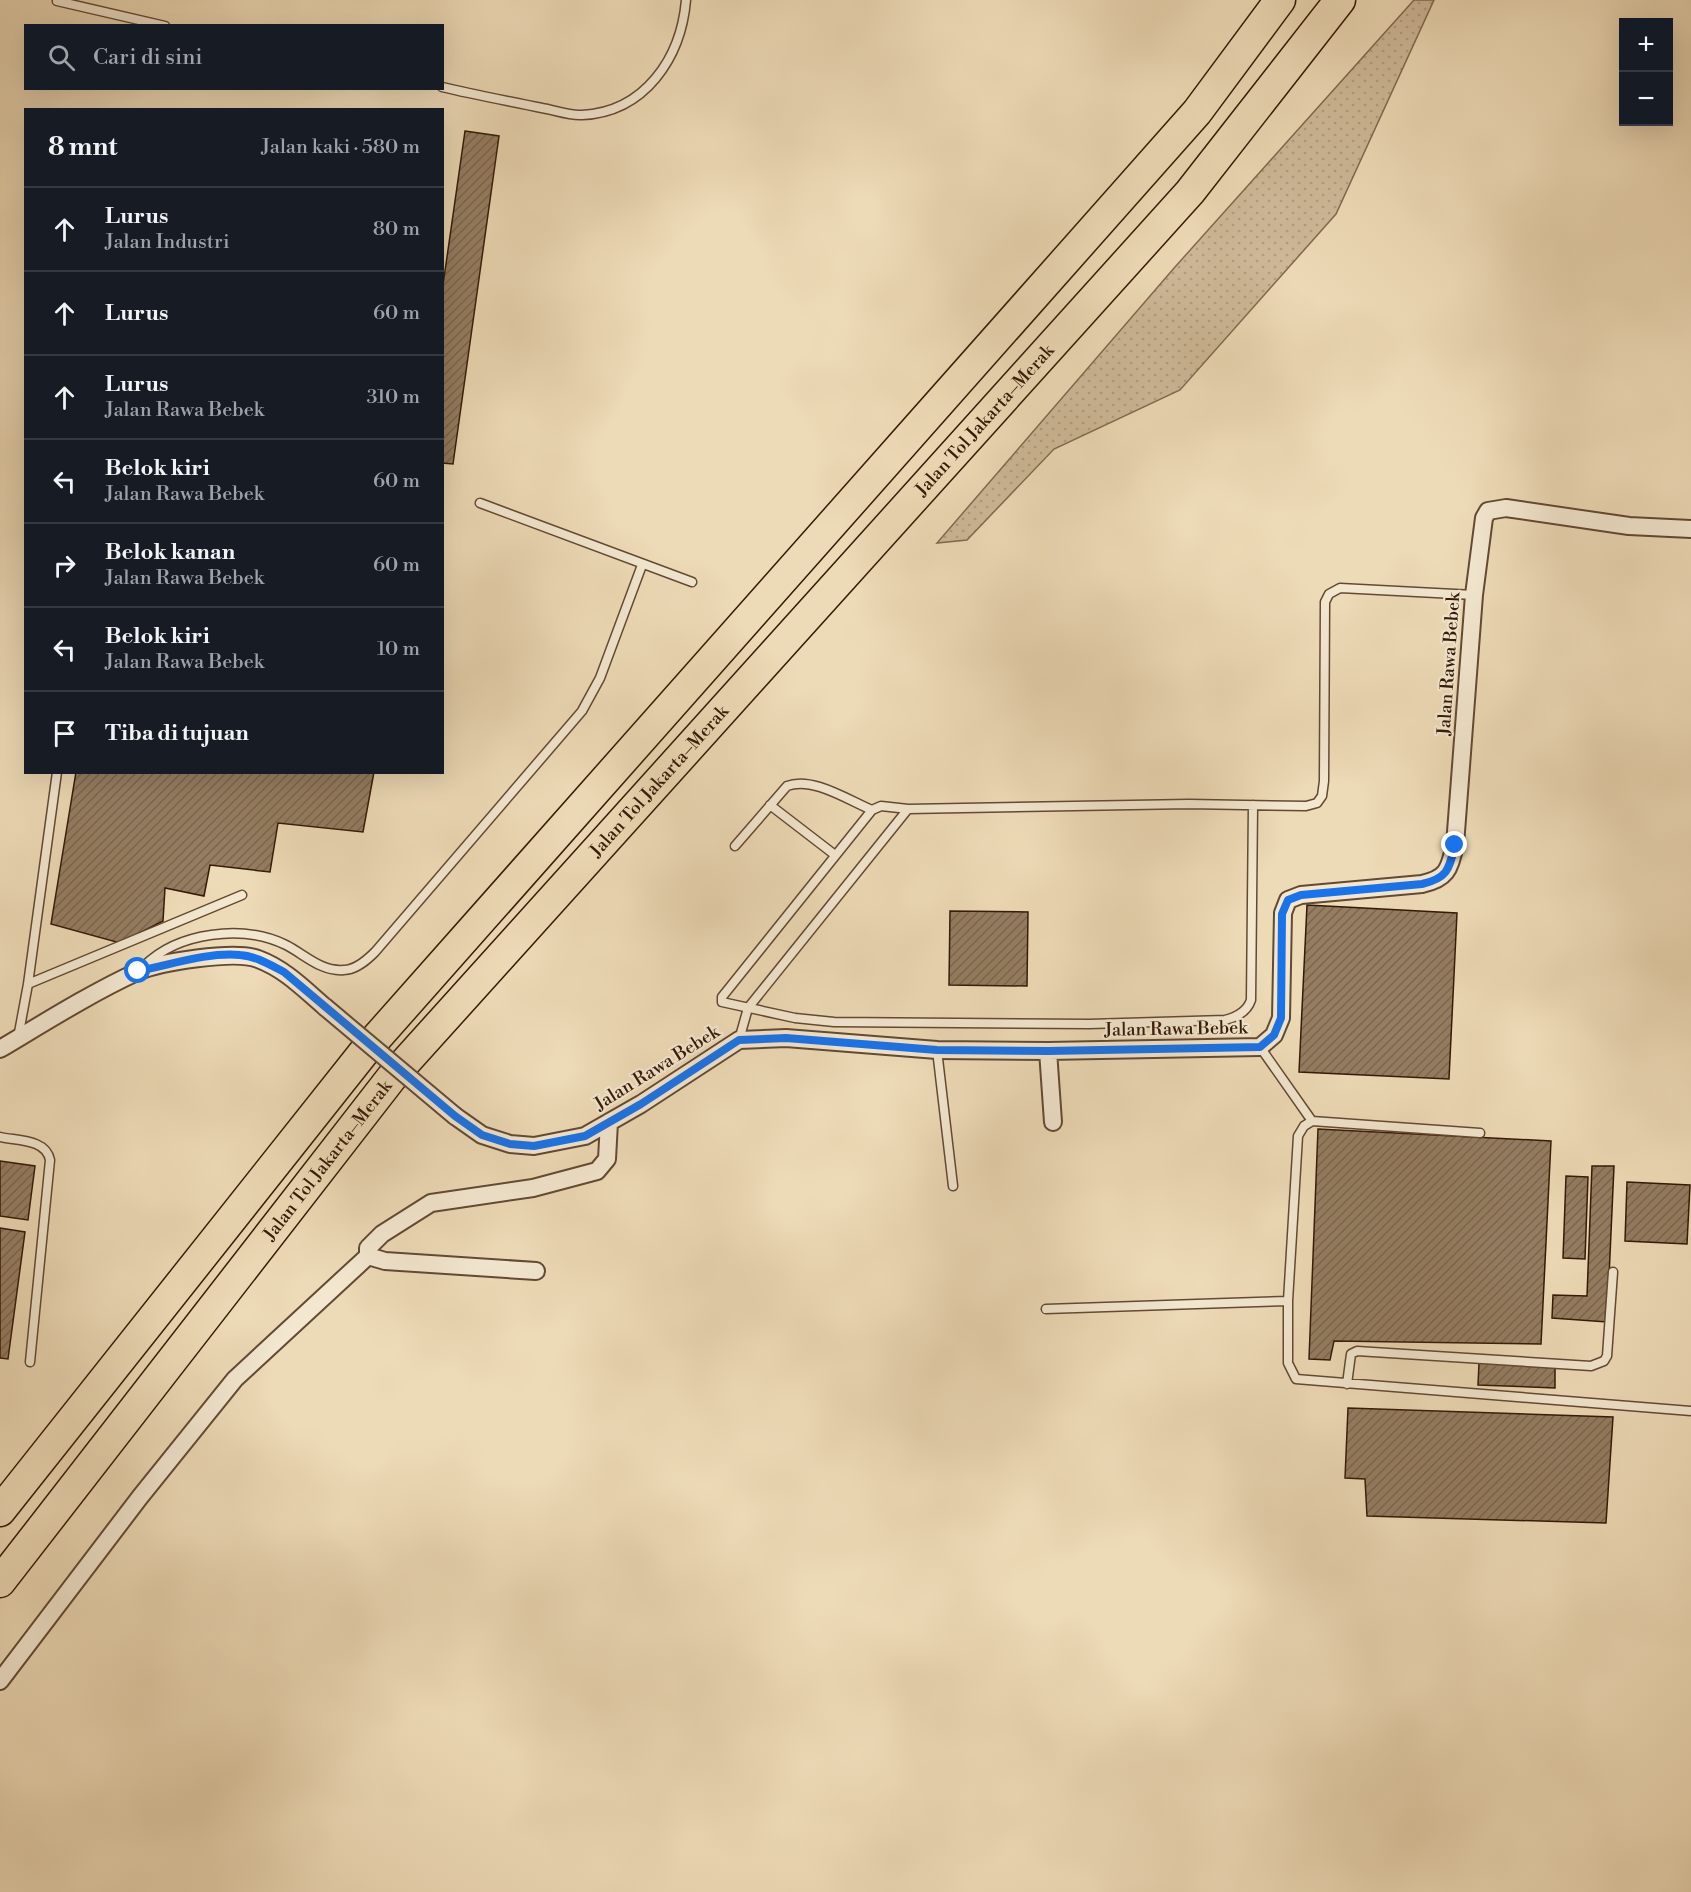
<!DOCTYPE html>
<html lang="id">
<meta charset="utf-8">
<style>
:root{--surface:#171b24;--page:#242831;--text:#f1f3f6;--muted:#9ea1a6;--line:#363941}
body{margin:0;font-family:"Libre Bodoni",serif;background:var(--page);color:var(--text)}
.controls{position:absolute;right:18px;top:18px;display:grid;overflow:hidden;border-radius:0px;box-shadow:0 6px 24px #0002}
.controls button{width:54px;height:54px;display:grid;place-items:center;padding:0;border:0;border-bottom:2px solid var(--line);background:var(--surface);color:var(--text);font:30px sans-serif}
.stop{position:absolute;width:18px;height:18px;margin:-14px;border:4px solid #1a73e8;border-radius:50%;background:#fff}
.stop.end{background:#1a73e8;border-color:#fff;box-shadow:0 2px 6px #0008}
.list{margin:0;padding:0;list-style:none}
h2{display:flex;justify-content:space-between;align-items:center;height:78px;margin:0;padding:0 24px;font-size:26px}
h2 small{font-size:20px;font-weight:400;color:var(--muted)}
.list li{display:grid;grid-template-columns:39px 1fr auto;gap:18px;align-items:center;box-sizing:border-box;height:84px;padding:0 24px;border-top:2px solid var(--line)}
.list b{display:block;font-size:22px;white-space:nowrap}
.list p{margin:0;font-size:20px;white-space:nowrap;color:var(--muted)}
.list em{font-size:20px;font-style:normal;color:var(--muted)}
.icon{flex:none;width:33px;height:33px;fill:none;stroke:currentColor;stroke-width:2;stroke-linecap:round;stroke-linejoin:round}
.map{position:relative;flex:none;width:1691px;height:1892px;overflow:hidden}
.search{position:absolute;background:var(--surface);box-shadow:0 6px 24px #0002;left:24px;top:24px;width:420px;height:66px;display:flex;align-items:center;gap:15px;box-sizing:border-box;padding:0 21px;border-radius:0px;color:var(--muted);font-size:22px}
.panel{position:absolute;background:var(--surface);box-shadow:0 6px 24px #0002;left:24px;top:108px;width:420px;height:666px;border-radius:0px}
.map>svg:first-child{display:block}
</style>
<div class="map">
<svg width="1691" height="1892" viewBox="0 0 1691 1892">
<defs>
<pattern id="grass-dots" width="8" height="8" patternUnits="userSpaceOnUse" patternTransform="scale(1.5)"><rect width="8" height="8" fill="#ceb998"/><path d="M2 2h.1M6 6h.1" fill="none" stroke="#b29e82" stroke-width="1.8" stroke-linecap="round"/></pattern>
<pattern id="building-hatch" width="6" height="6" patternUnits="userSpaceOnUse" patternTransform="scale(1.5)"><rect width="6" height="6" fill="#957d62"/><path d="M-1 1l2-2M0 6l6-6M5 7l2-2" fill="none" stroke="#7a664f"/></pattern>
</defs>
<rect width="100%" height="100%" fill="#eddab6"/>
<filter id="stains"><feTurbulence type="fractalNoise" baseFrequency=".00333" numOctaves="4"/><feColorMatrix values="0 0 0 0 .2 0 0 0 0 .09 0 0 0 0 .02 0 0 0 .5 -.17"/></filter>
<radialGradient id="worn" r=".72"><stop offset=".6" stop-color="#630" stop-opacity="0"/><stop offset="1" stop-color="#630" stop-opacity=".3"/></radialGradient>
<path fill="url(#grass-dots)" stroke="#826950" stroke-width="1.5" d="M1414 0H1434L1336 214 1180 390 1054 449 967 540 937 543 1175 267Z"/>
<path fill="url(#building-hatch)" stroke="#351907" stroke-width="1.5" d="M465 131 499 136 453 464 442 463V292Z
M76 772H374L363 832 278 823 270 872 210 865 204 896 165 888 163 921 120 943 51 924Z
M1307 905 1457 913 1449 1079 1299 1072Z
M950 911 1028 912 1027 986 949 985Z
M1318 1129 1551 1141 1541 1344 1334 1341 1330 1360 1309 1359Z
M0 1161 35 1166 28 1220 0 1216Z
M1592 1166H1614L1607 1322 1552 1318 1553 1295 1587 1296Z
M1566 1176 1588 1177 1585 1259 1563 1258Z
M1627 1182 1690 1185 1687 1244 1625 1241Z
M0 1228 25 1232 8 1359 0 1358Z
M1479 1363 1555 1366V1388L1478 1385Z
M1348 1408 1613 1417 1606 1523 1367 1516 1365 1479 1345 1478Z"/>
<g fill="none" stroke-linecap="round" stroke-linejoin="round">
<g stroke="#634933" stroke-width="11">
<path id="service" d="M57 1 165 26
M442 87C475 95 509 101 542 108 554 110 570 116 582 115 645 112 681 58 686 0
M480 503 692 582
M770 805 835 855
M908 809 881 806 872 810 722 997V1002L795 1018 834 1022 1089 1024 1225 1020C1237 1017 1247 1012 1251 1000L1253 805
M735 846 787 786C812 776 848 800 872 810
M144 966C178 932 243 924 286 945 304 954 321 972 344 970 356 970 367 960 375 952L582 711 600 678 642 565
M28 984 242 895
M18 1038 28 984 57 772
M739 1040 748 1008 908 809 1189 804 1306 806 1317 803 1322 796 1324 781 1325 602 1329 594 1340 588 1474 595
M1260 1047 1312 1121 1304 1126 1298 1136 1288 1301V1363L1296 1379 1691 1411
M937 1050 953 1186
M1312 1121 1480 1133
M0 1137C18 1141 46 1139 50 1160L30 1362
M1046 1309 1288 1301
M1347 1384 1351 1354 1357 1351 1591 1366 1604 1361 1607 1356 1613 1272"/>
</g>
<g stroke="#634933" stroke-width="20">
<path id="minor" d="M0 1049C42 1024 93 992 137 972 159 962 235 950 258 959 285 969 304 989 325 1007
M1048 1051 1053 1122
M455 1116 482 1135 510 1144 534 1146 585 1136 641 1104 739 1040 786 1038 937 1050 1048 1051 1260 1047 1274 1035 1281 1018 1283 913 1288 900 1301 895 1422 884C1448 878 1449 869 1455 845L1474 595 1484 518 1488 511 1506 508 1629 526 1691 529
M536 1271 385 1261 368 1256V1248L382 1234 431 1203 533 1188 597 1171 607 1159 609 1122
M0 1681 140 1497 235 1379 368 1256"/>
</g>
<g stroke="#351907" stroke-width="33">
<g id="motorway">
<path d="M0 1511 364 1052 1197 112 1280 0"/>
<path id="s1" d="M0 1582 392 1077 1190 192 1340 0"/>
</g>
</g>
<use href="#service" stroke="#f3e7d0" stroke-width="8"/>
<use href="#minor" stroke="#f3e7d0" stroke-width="16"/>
<use href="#motorway" stroke="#eddab6" stroke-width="30"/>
<g stroke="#634933" stroke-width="20" stroke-linecap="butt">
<path id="minor-bridge" d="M325 1007 455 1116"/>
</g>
<use href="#minor-bridge" stroke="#f3e7d0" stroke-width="16"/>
</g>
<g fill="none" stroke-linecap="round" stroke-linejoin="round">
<path stroke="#1a73e8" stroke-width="8" d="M138 971C170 965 207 952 240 955 256 956 270 965 284 972L455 1116 482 1135 510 1144 534 1146 585 1136 641 1104 739 1040 786 1038 937 1050 1048 1051 1260 1047 1274 1035 1281 1018 1282 914 1288 900 1301 895 1422 884C1448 878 1449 869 1455 845"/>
</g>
<g text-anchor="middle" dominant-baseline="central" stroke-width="4.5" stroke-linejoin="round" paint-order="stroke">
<g font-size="18" fill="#351907" stroke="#f3e7d0">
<text stroke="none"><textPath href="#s1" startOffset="1524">Jalan Tol Jakarta–Merak</textPath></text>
<text transform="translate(1449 664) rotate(-86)">Jalan Rawa Bebek</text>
<text stroke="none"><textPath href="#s1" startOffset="1038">Jalan Tol Jakarta–Merak</textPath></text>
<text transform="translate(1176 1029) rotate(-1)">Jalan Rawa Bebek</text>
<text transform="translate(657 1068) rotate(-32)">Jalan Rawa Bebek</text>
<text stroke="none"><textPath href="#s1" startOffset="534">Jalan Tol Jakarta–Merak</textPath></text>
</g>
</g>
<rect width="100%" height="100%" filter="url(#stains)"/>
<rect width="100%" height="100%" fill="url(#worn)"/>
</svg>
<div class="controls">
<button>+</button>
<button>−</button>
</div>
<div class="stop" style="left:138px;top:971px"></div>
<div class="stop end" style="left:1455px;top:845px"></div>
<div class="search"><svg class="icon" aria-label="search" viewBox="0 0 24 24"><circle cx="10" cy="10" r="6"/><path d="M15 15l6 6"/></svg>Cari di sini</div>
<section class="panel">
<h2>8 mnt<small>Jalan kaki · 580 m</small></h2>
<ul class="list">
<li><svg class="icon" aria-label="ahead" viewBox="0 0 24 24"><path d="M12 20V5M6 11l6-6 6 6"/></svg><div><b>Lurus</b><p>Jalan Industri</p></div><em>80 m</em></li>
<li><svg class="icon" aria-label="ahead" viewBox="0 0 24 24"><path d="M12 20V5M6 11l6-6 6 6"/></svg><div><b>Lurus</b></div><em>60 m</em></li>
<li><svg class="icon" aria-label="ahead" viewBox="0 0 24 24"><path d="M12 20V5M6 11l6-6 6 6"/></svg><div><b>Lurus</b><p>Jalan Rawa Bebek</p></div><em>310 m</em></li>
<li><svg class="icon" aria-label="left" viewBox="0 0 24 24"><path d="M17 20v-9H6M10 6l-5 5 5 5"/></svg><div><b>Belok kiri</b><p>Jalan Rawa Bebek</p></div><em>60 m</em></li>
<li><svg class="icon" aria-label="right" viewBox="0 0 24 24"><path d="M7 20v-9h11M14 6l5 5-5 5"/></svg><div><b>Belok kanan</b><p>Jalan Rawa Bebek</p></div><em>60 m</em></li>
<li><svg class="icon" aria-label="left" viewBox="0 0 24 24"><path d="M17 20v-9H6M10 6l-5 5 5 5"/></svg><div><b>Belok kiri</b><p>Jalan Rawa Bebek</p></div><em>10 m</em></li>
<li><svg class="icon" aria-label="arrive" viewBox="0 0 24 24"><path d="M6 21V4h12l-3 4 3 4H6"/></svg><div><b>Tiba di tujuan</b></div></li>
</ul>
</section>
</div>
